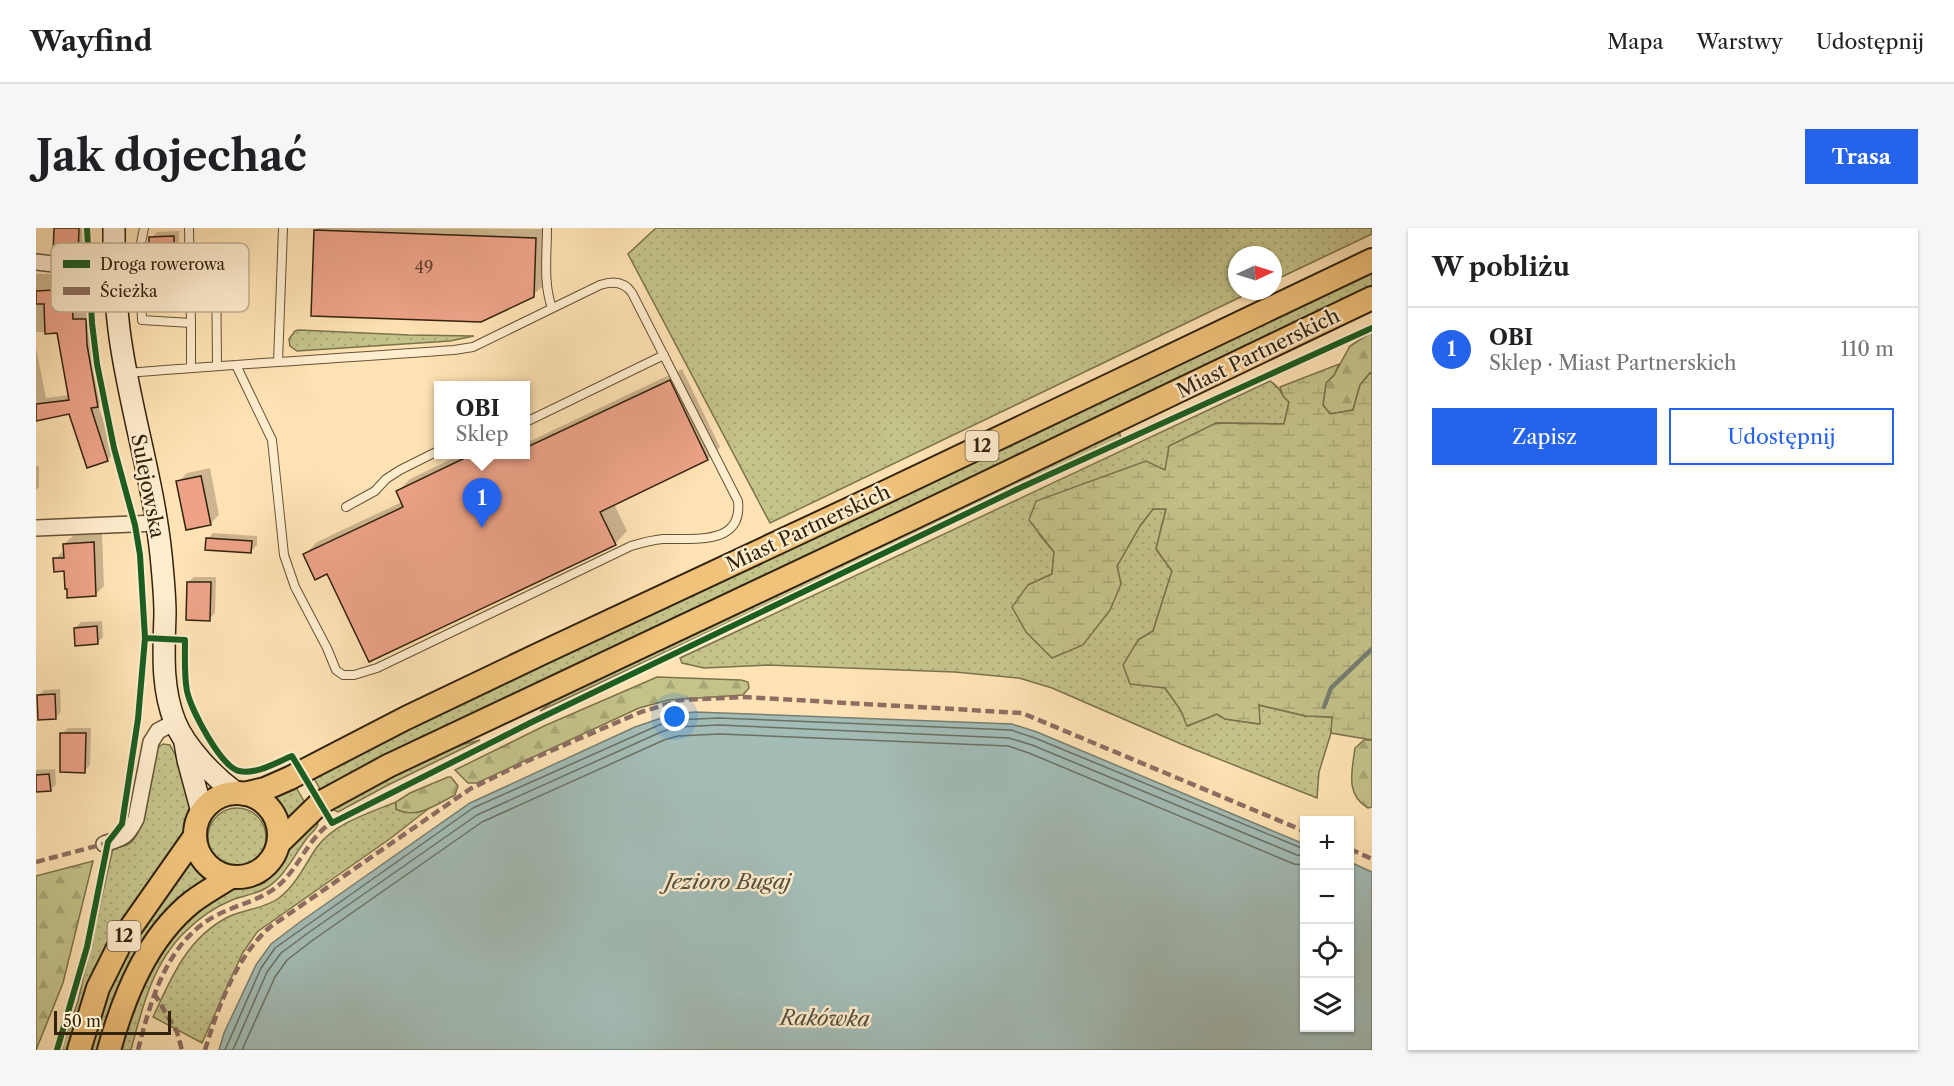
<!DOCTYPE html>
<html lang="pl">
<meta charset="utf-8">
<style>
:root{--surface:#fff;--page:#f6f6f6;--text:#202124;--muted:#757577;--line:#e0e0e0;--accent:#2563eb}
body{margin:0;font-family:"Libre Caslon Text",serif;background:var(--page);color:var(--text)}
.controls{position:absolute;right:18px;bottom:18px;display:grid;overflow:hidden;border-radius:0px;box-shadow:0 2px 4px #0004}
.controls button{width:54px;height:54px;display:grid;place-items:center;padding:0;border:0;border-bottom:2px solid var(--line);background:var(--surface);color:var(--text);font:30px sans-serif}
.compass{position:absolute;left:1192px;top:18px;width:54px;height:54px;border-radius:50%;background:var(--surface);box-shadow:0 2px 4px #0004;rotate:86deg}
.scale{position:absolute;left:18px;bottom:15px;width:117px;box-sizing:border-box;padding-left:6px;border:3px solid #32230d;border-top:0;font-size:16px;line-height:21px;white-space:nowrap;color:#32230d;-webkit-text-stroke:4px #ffedce;paint-order:stroke}
.you{position:absolute;left:639px;top:489px;width:21px;height:21px;margin:-15px;border:4px solid #fff;border-radius:50%;background:#1a73e8;box-shadow:0 0 0 9px #1a73e833}
.badge{display:grid;place-items:center;width:39px;height:39px;border-radius:50%;background:var(--accent);color:#fff;font-size:20px;font-weight:700}
.pin{position:absolute;translate:-50% -50px;filter:drop-shadow(0 2px 3px #0008)}
.pin::after{content:'';position:absolute;top:32px;width:21px;height:18px;background:inherit;clip-path:polygon(0 0,100% 0,50% 100%)}
.popup{position:absolute;left:398px;top:153px;width:96px;height:78px;box-sizing:border-box;display:grid;place-content:center;border-radius:0px;background:var(--surface);filter:drop-shadow(0 2px 4px #0005);font-size:20px;white-space:nowrap;color:var(--muted)}
.popup b{font-size:22px;color:var(--text)}
.popup::after{content:'';position:absolute;left:50%;top:100%;margin-left:-12px;border:12px solid transparent;border-top-color:var(--surface)}
.list{margin:0;padding:0;list-style:none}
h2{display:flex;justify-content:space-between;align-items:center;height:78px;margin:0;padding:0 24px;font-size:26px}
h2 small{font-size:20px;font-weight:400;color:var(--muted)}
.list li{display:grid;grid-template-columns:39px 1fr auto;gap:18px;align-items:center;box-sizing:border-box;height:84px;padding:0 24px;border-top:2px solid var(--line)}
.list b{display:block;font-size:22px;white-space:nowrap}
.list p{margin:0;font-size:20px;white-space:nowrap;color:var(--muted)}
.list em{font-size:20px;font-style:normal;color:var(--muted)}
.actions{display:flex;gap:12px;padding:18px 24px}
.actions a{flex:1;padding:14px 0;border:2px solid var(--accent);border-radius:0px;text-align:center;font-size:21px;color:var(--accent)}
.actions .main{background:var(--accent);color:#fff}
.icon{flex:none;width:33px;height:33px;fill:none;stroke:currentColor;stroke-width:2;stroke-linecap:round;stroke-linejoin:round}
.map{position:relative;flex:none;width:1336px;height:822px;overflow:hidden;border-radius:0px}
header{display:flex;align-items:center;gap:36px;box-sizing:border-box;height:84px;padding:0 30px;background:var(--surface);border-bottom:2px solid var(--line)}
header strong{font-size:28px}
nav{display:flex;gap:33px;margin-inline-start:auto;font-size:21px}
.intro{display:flex;align-items:center;justify-content:space-between;box-sizing:border-box;height:144px;padding:0 36px}
h1{margin:0;font-size:42px}
.button{padding:15px 27px;border-radius:0px;background:var(--accent);color:#fff;font-size:21px;font-weight:700}
main{display:flex;gap:36px;padding:0 36px}
aside{flex:1;background:var(--surface);border-radius:0px;box-shadow:0 2px 4px #0004}
.map>svg:first-child{display:block}
</style>
<header>
<strong>Wayfind</strong>
<nav><a>Mapa</a><a>Warstwy</a><a>Udostępnij</a></nav>
</header>
<div class="intro"><h1>Jak dojechać</h1><a class="button">Trasa</a></div>
<main>
<div class="map">
<svg width="1336" height="822" viewBox="0 0 1336 822">
<defs>
<pattern id="grass-dots" width="8" height="8" patternUnits="userSpaceOnUse" patternTransform="scale(1.5)"><rect width="8" height="8" fill="#c4c38a"/><path d="M2 2h.1M6 6h.1" fill="none" stroke="#a9a776" stroke-width="1.8" stroke-linecap="round"/></pattern>
<pattern id="forest-firs" width="22" height="20" patternUnits="userSpaceOnUse" patternTransform="scale(1.5)"><rect width="22" height="20" fill="#c4c38a"/><path d="M5 1l3.5 6h-7zM16 11l3.5 6h-7z" fill="#a9a776"/></pattern>
<pattern id="wetland-marsh" width="20" height="14" patternUnits="userSpaceOnUse" patternTransform="scale(1.5)"><rect width="20" height="14" fill="#c4c38a"/><path d="M1 5h8M5 5V1M11 12h8M15 12V8" fill="none" stroke="#a9a776"/></pattern>
</defs>
<rect width="100%" height="100%" fill="#ffe3b4"/>
<filter id="stains"><feTurbulence type="fractalNoise" baseFrequency=".00333" numOctaves="4"/><feColorMatrix values="0 0 0 0 .2 0 0 0 0 .09 0 0 0 0 .02 0 0 0 .5 -.17"/></filter>
<radialGradient id="worn" r=".72"><stop offset=".6" stop-color="#630" stop-opacity="0"/><stop offset="1" stop-color="#630" stop-opacity=".3"/></radialGradient>
<path fill="url(#grass-dots)" stroke="#7b734c" stroke-width="1.5" d="M620 0H1336V6L1237 53V27H1201V63H1217L734 295 592 26Z
M1336 43V60L285 563 278 550 338 518 457 459 999 205Z
M263 102 373 107 438 108 414 113 261 123 254 118 253 111 259 103Z
M1234 153C1245 160 1245 166 1253 174L1248 196 1180 195 1129 242 1003 306 1018 324 1016 346 992 357 1085 356 1081 338 1104 298 1117 281H1130L1120 321 1136 343 1117 403 1102 412 1129 460 1144 481 1152 498 1181 486 1189 491 1223 496 1222 477 1270 488 1297 489 1295 505 1283 544 1281 570 1145 516 1016 460 983 450 919 444 731 437 668 440 646 435 644 430Z
M1083 203 1085 210 504 483 526 466Z
M444 512 352 557 302 584 296 581 372 538 414 520Z
M127 516 134 517C142 531 154 559 154 575 154 589 148 604 144 617L34 822H25L42 773 77 620C85 619 93 618 98 611 111 595 116 541 121 520Z
M260 559 269 575 252 589 239 569Z
M360 574V581L384 584 396 578 355 610 221 704 206 726 166 815 117 789C135 750 151 710 192 689 209 681 228 681 243 670 261 656 269 636 281 619 299 595 333 585 360 574Z
M172 609a29 29 0 1 1 58 0a29 29 0 1 1-58 0Z
M280 592 282 596C280 602 275 605 271 610 259 626 248 650 230 660 220 666 207 668 196 672 179 679 163 690 150 703 117 734 106 780 95 822H82L115 737 153 689 182 669 195 662 228 655 246 637 255 618Z
M153 634 172 653 158 663 64 822H52L61 789 96 711Z"/>
<path fill="url(#forest-firs)" stroke="#7b734c" stroke-width="1.5" d="M1336 104V146L1334 145 1324 157 1317 182 1294 186 1287 177 1290 155 1298 147 1314 118Z
M621 449 705 452 712 454 713 460 707 467 633 472 603 480 441 555H432L419 542 508 498Z
M1328 512H1336V579L1332 580C1309 567 1316 543 1319 520Z
M412 549H415L422 558 419 567C401 576 380 592 360 581V574L374 565Z
M57 633 27 755 0 822V648Z"/>
<path fill="url(#wetland-marsh)" stroke="#7b734c" stroke-width="1.5" d="M1303 136 1298 147 1290 155 1287 177 1294 186 1317 182 1324 157 1334 145 1336 146V512L1295 505 1296 489 1270 488 1223 477 1224 496 1189 491 1181 486 1151 498 1144 481 1129 460 1094 456 1087 437 1102 412 1117 403 1136 343 1120 321 1130 281H1117L1104 298 1081 338 1085 356 1074 382 1047 417 1016 430 990 404 976 379 992 357 1016 346 1018 324 993 292 1000 273 1110 233 1129 242 1133 218 1180 195 1248 196 1253 174 1247 168 1244 159Z"/>
<path fill="#a3bcb6" stroke="#767f72" stroke-width="1.5" d="M659 484 976 496 1001 504 1268 616V800H1314V634L1336 644V822H183L188 805 220 737 235 716 264 694 434 575 599 499 637 486Z"/>
<path fill="#0003" d="M19 0H48V22L42 28Z
M282 0 508 1 507 58 497 67 279 3Z
M143 3V25L137 31 115 10 121 4Z
M190 25H204L203 69 201 72 188 28Z
M0 46H15V57L42 56 43 85H56L57 110 68 171 62 177 78 225 72 231 52 238 34 184 0 191V120L10 170 33 167 22 104H0Z
M646 141 684 219 672 231 578 276 591 303 579 316 291 344 268 327 281 314 366 274 361 264 374 251 426 226H490V215Z
M0 238H3V259L0 262Z
M174 240 183 287 174 296 142 254 151 245Z
M177 305 221 308V317L215 323 172 311Z
M66 306 68 358 59 367 19 331 29 321 28 316 38 307Z
M158 349H180L179 385 173 391 152 354Z
M66 393 67 409 61 415 39 400 45 394Z
M24 461 25 484 19 490 2 468 8 462Z
M32 500H55L54 537 48 543 26 506Z
M19 541 20 556 14 562 0 563V542Z"/>
<g fill="none" stroke-linecap="round" stroke-linejoin="round">
<path stroke="#6a7062" stroke-width="1.5" d="M189 822 225 740 239 720 437 580 623 497 639 492 683 490 975 502 999 510 1268 621
M197 822 231 744 245 725 272 705 441 587 625 504 640 499 683 497 973 510 996 517 1261 627 1268 628
M206 822 239 749 251 732 277 712 446 594 628 512 642 508 683 506 972 518 993 525 1258 636 1268 637"/>
<path stroke="#767f72" stroke-width="4.5" d="M1288 479 1295 460 1336 421"/>
</g>
<path fill="#eea389" stroke="#32230d" stroke-width="1.5" d="M18 0H43L42 29 17 26Z
M278 2 500 10 498 69 445 94 275 88Z
M138 8V33H113V9Z
M186 27H202L201 73H186Z
M36 61 37 91H50L51 117 62 179 55 180 72 233 51 240 33 186 0 193V176L33 172 21 105 9 106 8 76H0V63Z
M634 152 672 232 564 284 580 317 333 434 291 346 279 352 267 326 367 279 360 263 437 226H489V220Z
M165 248 175 297 150 302 140 253Z
M170 310 216 313 215 325 169 322Z
M58 314 60 368 31 370V361H29L28 343 18 344 17 330H28L27 316Z
M151 354H175L174 393 150 392Z
M61 398 62 416 39 418 38 400Z
M19 466 20 491 2 492 1 467Z
M24 505H50L49 545 24 544Z
M13 546 15 563 0 564V547Z"/>
<g fill="none" stroke-linecap="round" stroke-linejoin="round">
<g stroke="#655337" stroke-width="10">
<path id="service" d="M108 0 103 25 106 92 155 95V140
M153 0 155 95
M511 0C511 27 507 55 516 80
M78 19 103 25
M180 26 181 138
M154 49H180
M242 134 247 0
M91 145C200 136 309 130 418 122L437 119 564 57C576 53 588 53 596 65L702 273C707 318 658 310 627 311 616 312 605 315 595 318L341 440 318 447H307L300 442 291 420 259 359 248 327 236 212 200 137
M490 194 628 127
M310 279 339 263 350 251 364 242 402 223"/>
</g>
<g stroke="#655337" stroke-width="18">
<path id="minor" d="M0 34 78 43
M0 300 121 295
M68 616C87 610 91 609 100 591L115 514 122 503 139 494"/>
</g>
<g stroke="#32230d" stroke-width="24">
<path id="secondary" d="M78 0C78 41 79 82 86 122 97 191 118 258 125 327 127 347 129 367 129 386 128 422 125 459 139 494 149 519 178 549 200 565
M149 515 152 532 166 584"/>
</g>
<g stroke="#32230d" stroke-width="26">
<path id="primary" d="M159 607a42 42 0 1 1 84 0a42 42 0 1 1-84 0Z
M208 566 229 561 254 550 370 490 506 425 837 270 1336 32
M243 615 284 575 352 538 875 291 1336 70
M43 822 62 760 86 712 159 608
M73 822C88 768 111 710 156 674 168 665 182 657 195 649"/>
</g>
<use href="#service" stroke="#ffedce" stroke-width="8"/>
<use href="#minor" stroke="#ffedce" stroke-width="15"/>
<use href="#secondary" stroke="#ffedce" stroke-width="21"/>
<use href="#primary" stroke="#f0c27a" stroke-width="22"/>
<path stroke="#8d6e63" stroke-width="4.5" stroke-dasharray="9 4.5" stroke-linecap="butt" d="M1314 621 1336 631
M0 634 68 616
M118 765 141 804 146 822
M102 822C115 771 131 713 181 687 200 677 226 672 243 657 264 639 274 605 300 592
M169 822C182 779 200 729 234 699L434 561 489 534 605 484 645 472 707 469 986 485 1268 603"/>
<g stroke="#ffedce" stroke-width="10">
<path id="cycleway" d="M109 410 149 412C149 429 148 447 151 463 155 482 185 539 203 543 220 547 241 534 256 528L296 595 496 494 986 259 1336 100
M21 822 51 719 72 614 86 596 102 491 109 410 104 327 99 297 78 220 61 136 56 95 51 0"/>
</g>
<use href="#cycleway" stroke="#1b5e20" stroke-width="6"/>
</g>
<g text-anchor="middle" dominant-baseline="central" stroke-width="5" stroke-linejoin="round" paint-order="stroke">
<g font-size="16" fill="#61432c">
<text x="388" y="39">49</text>
</g>
<g fill="#ffedce" stroke="#706047" stroke-width="1.5">
<rect x="929.5" y="203" width="33" height="30" rx="4.5"/>
<rect x="71.5" y="693" width="33" height="30" rx="4.5"/>
</g>
<g font-size="18" font-weight="bold" fill="#32230d">
<text x="946" y="218">12</text>
<text x="88" y="708">12</text>
</g>
<g font-size="20" fill="#32230d" stroke="#ffedce">
<text transform="translate(1222 125) rotate(-26)">Miast Partnerskich</text>
<text transform="translate(112 258) rotate(79)">Sulejowska</text>
<text transform="translate(772 300) rotate(-25)">Miast Partnerskich</text>
</g>
<g font-size="21" font-style="italic" fill="#545140" stroke="#ffedce">
<text x="692" y="653">Jezioro Bugaj</text>
<text transform="translate(789 790) rotate(1)">Rakówka</text>
</g>
</g>
<rect x="15" y="15" width="198" height="69" rx="9" fill="#ffedce" stroke="#c2b094" stroke-width="1.5"/>
<rect x="27" y="32" width="27" height="8" fill="#1b5e20"/>
<rect x="27" y="59" width="27" height="8" fill="#8d6e63"/>
<g font-size="16" fill="#32230d">
<text x="64" y="42">Droga rowerowa</text>
<text x="64" y="69">Ścieżka</text>
</g>
<rect width="100%" height="100%" filter="url(#stains)"/>
<rect width="100%" height="100%" fill="url(#worn)"/>
</svg>
<div class="controls">
<button>+</button>
<button>−</button>
<button><svg class="icon" aria-label="locate" viewBox="0 0 24 24"><circle cx="12" cy="12" r="6"/><path d="M12 2v4M12 18v4M2 12h4M18 12h4"/></svg></button>
<button><svg class="icon" aria-label="layers" viewBox="0 0 24 24"><path d="M12 4l9 5-9 5-9-5zM3 14l9 5 9-5"/></svg></button>
</div>
<svg class="compass" viewBox="-18 -18 36 36"><path d="M0-13l5 13h-10z" fill="#e53935"/><path d="M0 13l5-13h-10z" fill="#757577"/></svg>
<div class="scale">50 m</div>
<div class="you"></div>
<div class="pin badge" style="left:446px;top:300px">1</div>
<div class="popup"><b>OBI</b>Sklep</div>
</div>
<aside>
<h2>W pobliżu<small></small></h2>
<ul class="list">
<li><span class="badge">1</span><div><b>OBI</b><p>Sklep · Miast Partnerskich</p></div><em>110 m</em></li>
</ul>
<div class="actions"><a class="main">Zapisz</a><a>Udostępnij</a></div>
</aside>
</main>
